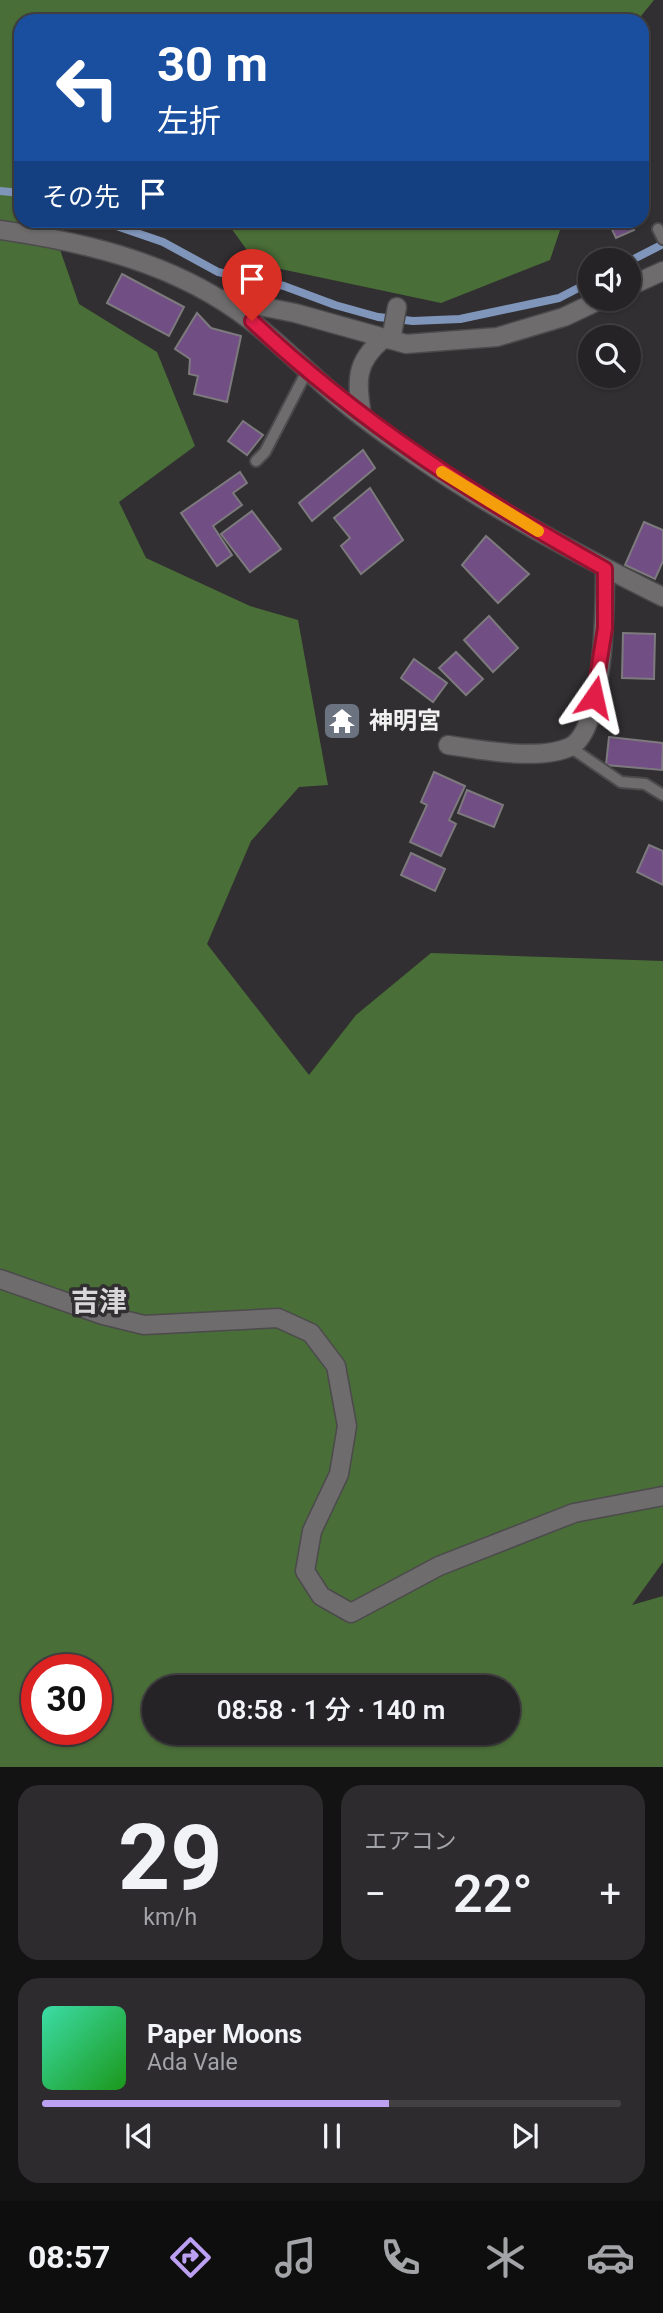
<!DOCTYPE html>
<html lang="ja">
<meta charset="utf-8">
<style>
body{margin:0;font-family:Roboto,"Noto Sans JP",sans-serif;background:#2d2b2d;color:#f1f3f6;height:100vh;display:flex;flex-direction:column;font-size:26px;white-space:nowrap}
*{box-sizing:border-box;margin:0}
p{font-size:23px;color:#a3a4a7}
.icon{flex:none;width:38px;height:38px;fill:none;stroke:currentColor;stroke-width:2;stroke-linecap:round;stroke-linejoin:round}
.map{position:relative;height:1767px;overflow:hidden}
.sheet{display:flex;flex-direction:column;gap:18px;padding:18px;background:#141314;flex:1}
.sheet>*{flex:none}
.top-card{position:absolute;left:14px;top:14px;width:635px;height:214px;border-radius:21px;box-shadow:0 2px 5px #0004,0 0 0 2px #424042;background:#1a4fa0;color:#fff;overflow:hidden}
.fabs{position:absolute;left:578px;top:248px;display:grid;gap:14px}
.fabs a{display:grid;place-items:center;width:63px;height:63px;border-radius:50%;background:#252325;box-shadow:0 2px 5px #0004,0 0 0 2px #424042;font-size:35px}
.speed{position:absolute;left:21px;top:1654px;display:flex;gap:14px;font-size:35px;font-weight:700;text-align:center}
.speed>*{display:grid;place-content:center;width:91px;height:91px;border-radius:50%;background:#252325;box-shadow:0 2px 5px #0004,0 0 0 2px #424042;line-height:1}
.speed .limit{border:10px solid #d22;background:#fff;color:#111}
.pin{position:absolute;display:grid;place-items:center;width:60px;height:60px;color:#fff;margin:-72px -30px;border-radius:50% 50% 50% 0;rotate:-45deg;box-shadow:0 0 7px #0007}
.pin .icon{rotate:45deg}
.me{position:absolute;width:77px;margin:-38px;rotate:11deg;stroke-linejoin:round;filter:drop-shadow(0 0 5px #0008)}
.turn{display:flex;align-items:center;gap:24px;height:147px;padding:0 28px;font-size:32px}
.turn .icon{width:91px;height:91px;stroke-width:2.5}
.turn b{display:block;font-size:49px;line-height:60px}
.then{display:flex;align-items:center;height:66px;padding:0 28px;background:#0003;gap:14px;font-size:26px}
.big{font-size:52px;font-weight:600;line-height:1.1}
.sheet .card{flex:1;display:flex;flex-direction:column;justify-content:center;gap:10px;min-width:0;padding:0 24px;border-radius:21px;background:#2d2b2d}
.sheet .dial{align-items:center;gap:0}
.dial b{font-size:91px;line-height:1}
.song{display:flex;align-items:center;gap:21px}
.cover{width:84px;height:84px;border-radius:10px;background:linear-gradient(135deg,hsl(160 70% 55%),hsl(120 70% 35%))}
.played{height:7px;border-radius:4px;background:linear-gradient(90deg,#bca0f2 60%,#424042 60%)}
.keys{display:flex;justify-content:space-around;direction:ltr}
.heat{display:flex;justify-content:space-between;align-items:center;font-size:38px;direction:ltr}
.sheet .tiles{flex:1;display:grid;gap:18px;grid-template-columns:1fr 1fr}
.card:last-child{grid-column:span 2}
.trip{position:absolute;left:142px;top:1675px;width:378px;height:70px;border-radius:35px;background:#252325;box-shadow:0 2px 5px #0004,0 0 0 2px #424042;font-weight:600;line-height:70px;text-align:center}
.tab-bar{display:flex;height:112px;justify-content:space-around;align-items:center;background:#0f0e0f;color:#a3a4a7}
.tab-bar .icon{width:49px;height:49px}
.tab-bar .on{color:#bca0f2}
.tab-bar b{font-size:32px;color:#f1f3f6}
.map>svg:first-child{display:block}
.forest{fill:#4a6e38;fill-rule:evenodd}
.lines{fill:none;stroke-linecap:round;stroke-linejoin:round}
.stream{stroke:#8095ba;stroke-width:8}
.building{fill:#714e83;stroke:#7c7a7d;stroke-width:2}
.lane-casing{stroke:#4c4a4c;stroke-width:14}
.street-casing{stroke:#4c4a4c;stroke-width:21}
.lane{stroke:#6e6c6c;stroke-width:10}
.street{stroke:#6e6c6c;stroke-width:18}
.route-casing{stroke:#92132f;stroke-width:18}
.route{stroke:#e11d48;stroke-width:12}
.slow{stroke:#f59e0b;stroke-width:12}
.labels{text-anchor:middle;stroke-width:7;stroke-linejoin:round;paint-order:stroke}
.poi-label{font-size:24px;font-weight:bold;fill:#f2f1f2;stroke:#312f31;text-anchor:start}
.quarter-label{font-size:28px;font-weight:bold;fill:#d9d7da;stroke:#312f31}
</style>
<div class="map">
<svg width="663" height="1767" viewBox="0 0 663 1767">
<rect width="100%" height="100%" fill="#312f31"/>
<path class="forest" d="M0,0H654L637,21H21V220L50,221L79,304L157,352L195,446L119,502L146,558L250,606L298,620L328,785L299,787L251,841L207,944L309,1075L356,1015L431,953L663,961V1562L632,1605L663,1596V1767H0ZM37,1670H96V1729H37ZM154,1687H508V1732H154Z
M226,221H563L550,260L441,303L257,264Z"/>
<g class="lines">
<path class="stream" d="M0,191L21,193
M99,220L163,242L218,272L284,286L335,305L378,317L413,321L460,319L559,298L590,282
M628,262L663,244"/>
</g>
<path class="building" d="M629,220L634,230L616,238L608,221Z
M122,274L184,307L169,336L107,303Z
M197,313L211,328L241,336L227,402L194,394L198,376L189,374L190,359L175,349Z
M243,421L263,435L247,455L228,441Z
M363,450L375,468L312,521L299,503Z
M240,472L247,483L233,493L242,505L213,526L232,555L217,566L181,513Z
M370,488L403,540L361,574L341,546L350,538L334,518Z
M252,511L281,549L250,572L221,534Z
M644,522L663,530V561L655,579L625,565Z
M486,536L529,574L498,603L462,565Z
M489,616L518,648L493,672L464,640Z
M623,633L655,634L654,679L622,678Z
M456,652L483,679L466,695L439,668Z
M414,659L447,683L433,702L401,678Z
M609,737L663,743L662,770L606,765Z
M434,772L465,786L449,820L456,824L441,856L410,842L427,805L421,802Z
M467,790L503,805L494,827L458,813Z
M649,845L663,851V885L637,872Z
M411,853L445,869L435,891L401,875Z"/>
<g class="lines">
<g class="lane-casing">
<path id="lane" d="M658,229L663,239
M256,461L265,452L307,371
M570,747L621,782L645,784L663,795"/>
</g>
<g class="street-casing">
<path id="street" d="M0,230C90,243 178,264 251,321C286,348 316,381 351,408C373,426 396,442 419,458C496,511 580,556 663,597
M628,287L663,271
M224,299L295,313L406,344L497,337L564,317L602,299
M391,340L397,307
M362,417C357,381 354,363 383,339
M448,745C480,750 540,761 570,747C605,730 605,604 605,569
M0,1279L103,1315L144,1325L278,1318L311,1333L336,1366L347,1426L339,1474L312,1531L305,1571L321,1596L351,1613L439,1566L574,1513L663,1496"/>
</g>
<use href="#lane" class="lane"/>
<use href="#street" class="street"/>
</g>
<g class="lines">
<g class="route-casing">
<path id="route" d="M252,321C361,424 475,496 605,569V628L594,697"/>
</g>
<use href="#route" class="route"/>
<path class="slow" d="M442,472L538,531"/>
</g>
<defs>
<g id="temple-square" transform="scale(2.0125)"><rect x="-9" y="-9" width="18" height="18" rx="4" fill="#6b7280" stroke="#312f31"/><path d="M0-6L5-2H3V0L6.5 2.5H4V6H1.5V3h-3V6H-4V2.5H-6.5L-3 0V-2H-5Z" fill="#fff"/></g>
</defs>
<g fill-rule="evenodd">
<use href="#temple-square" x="342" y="721"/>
</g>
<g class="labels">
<g class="poi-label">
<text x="369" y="729">神明宮</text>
</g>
<g class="quarter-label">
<text x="99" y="1311">吉津</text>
</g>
</g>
</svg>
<div class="fabs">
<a><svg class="icon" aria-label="sound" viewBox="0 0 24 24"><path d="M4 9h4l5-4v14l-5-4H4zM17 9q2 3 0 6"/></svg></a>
<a><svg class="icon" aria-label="search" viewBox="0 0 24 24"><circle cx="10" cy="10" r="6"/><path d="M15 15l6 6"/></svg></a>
</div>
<div class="speed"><div class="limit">30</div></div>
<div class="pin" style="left:252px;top:321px;background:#d93025"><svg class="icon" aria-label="arrive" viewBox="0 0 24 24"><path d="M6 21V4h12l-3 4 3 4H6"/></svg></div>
<svg class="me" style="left:594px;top:697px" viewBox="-20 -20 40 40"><path d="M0-17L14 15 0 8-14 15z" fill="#e11d48" stroke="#fff" stroke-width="4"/></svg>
<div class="trip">08:58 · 1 分 · 140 m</div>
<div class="top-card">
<div class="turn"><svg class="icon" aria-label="left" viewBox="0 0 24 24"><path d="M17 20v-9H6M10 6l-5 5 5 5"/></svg><div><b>30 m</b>左折</div></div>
<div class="then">その先<svg class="icon" aria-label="arrive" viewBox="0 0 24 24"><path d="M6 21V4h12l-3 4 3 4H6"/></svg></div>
</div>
</div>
<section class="sheet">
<div class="tiles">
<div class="card dial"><b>29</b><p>km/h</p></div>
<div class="card"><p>エアコン</p>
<div class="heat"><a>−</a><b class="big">22°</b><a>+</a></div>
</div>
<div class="card">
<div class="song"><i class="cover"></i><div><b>Paper Moons</b><p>Ada Vale</p></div></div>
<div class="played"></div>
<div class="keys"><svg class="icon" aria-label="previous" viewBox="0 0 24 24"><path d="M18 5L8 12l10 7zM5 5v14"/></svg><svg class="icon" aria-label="pause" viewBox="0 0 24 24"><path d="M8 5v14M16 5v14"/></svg><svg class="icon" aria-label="next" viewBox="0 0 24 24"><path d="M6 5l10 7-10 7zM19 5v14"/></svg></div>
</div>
</div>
</section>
<nav class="tab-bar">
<b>08:57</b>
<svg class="icon on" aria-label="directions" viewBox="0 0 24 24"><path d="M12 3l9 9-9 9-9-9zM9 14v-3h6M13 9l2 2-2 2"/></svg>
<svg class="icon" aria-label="music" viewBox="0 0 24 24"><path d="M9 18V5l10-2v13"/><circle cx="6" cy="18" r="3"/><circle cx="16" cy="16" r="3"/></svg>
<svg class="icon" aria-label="phone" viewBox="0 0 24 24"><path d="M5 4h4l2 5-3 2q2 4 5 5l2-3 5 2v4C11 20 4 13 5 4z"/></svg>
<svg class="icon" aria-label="climate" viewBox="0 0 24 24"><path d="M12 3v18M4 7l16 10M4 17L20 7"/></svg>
<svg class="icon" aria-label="car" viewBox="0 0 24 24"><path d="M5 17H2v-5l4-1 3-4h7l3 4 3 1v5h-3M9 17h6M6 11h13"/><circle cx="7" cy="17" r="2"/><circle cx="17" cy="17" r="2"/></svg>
</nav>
